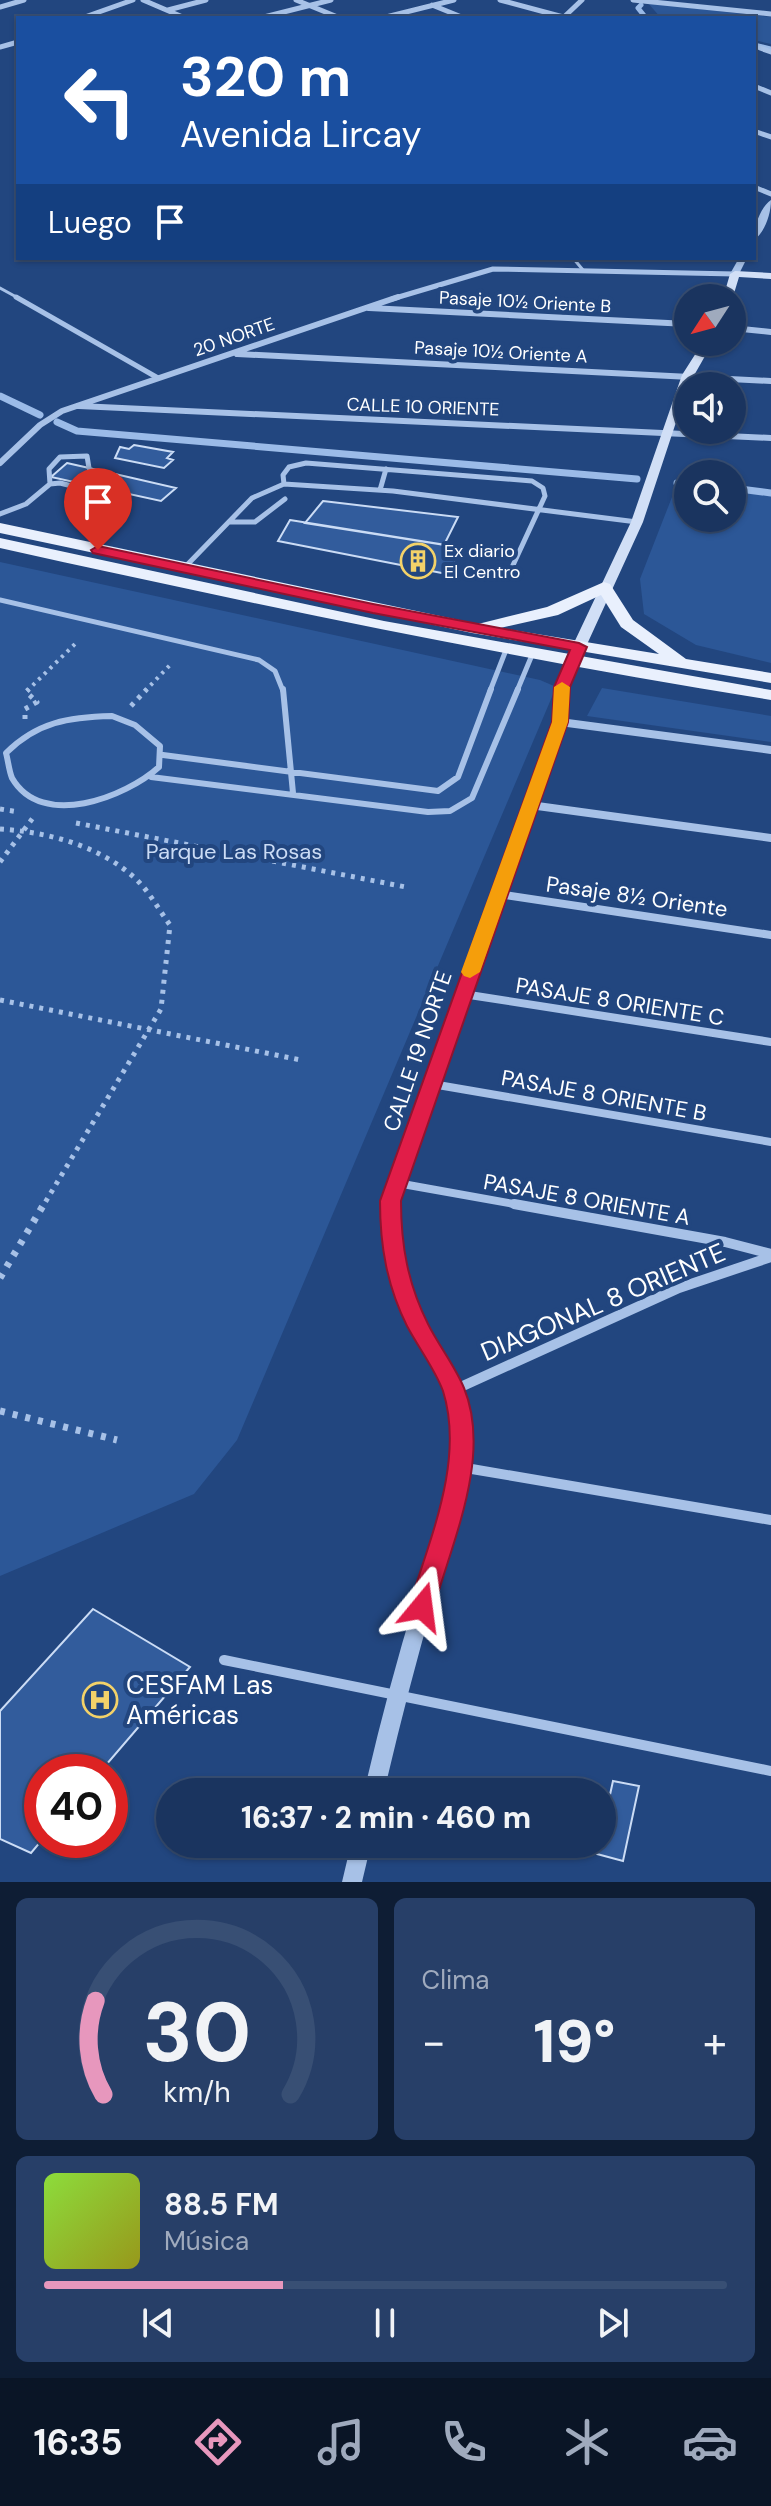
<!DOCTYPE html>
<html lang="es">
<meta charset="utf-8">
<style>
body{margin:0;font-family:"DM Sans",sans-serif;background:#273f68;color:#f1f3f6;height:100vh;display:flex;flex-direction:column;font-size:30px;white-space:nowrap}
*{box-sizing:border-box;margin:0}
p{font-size:26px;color:#9faabd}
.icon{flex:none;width:44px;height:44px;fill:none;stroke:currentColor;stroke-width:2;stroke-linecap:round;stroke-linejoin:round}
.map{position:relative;height:1882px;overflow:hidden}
.drawer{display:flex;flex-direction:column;gap:16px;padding:16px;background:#0e1d34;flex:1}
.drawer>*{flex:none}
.banner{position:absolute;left:16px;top:16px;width:740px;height:244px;border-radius:0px;box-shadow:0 2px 6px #0004,0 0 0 2px #384f74;background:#1a4fa0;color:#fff;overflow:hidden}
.needle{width:52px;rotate:234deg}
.tools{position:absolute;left:674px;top:284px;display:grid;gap:16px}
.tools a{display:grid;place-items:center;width:72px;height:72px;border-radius:50%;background:#1a345f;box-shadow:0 2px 6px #0004,0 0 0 2px #384f74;font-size:40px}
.speed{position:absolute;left:24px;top:1754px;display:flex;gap:16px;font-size:40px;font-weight:700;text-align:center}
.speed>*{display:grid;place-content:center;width:104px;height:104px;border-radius:50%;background:#1a345f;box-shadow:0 2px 6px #0004,0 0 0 2px #384f74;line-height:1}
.speed .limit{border:12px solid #d22;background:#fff;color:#111}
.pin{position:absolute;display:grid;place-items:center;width:68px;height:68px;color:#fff;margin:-82px -34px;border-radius:50% 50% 50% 0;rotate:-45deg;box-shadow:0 0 8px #0007}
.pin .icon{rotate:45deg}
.me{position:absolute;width:88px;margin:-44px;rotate:16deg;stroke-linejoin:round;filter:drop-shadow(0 0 6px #0008)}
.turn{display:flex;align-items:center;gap:28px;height:168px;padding:0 32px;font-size:36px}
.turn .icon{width:104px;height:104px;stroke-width:2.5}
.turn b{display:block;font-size:56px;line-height:68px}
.then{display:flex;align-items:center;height:76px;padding:0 32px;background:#0003;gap:16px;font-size:30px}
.big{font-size:60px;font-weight:800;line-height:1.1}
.drawer .card{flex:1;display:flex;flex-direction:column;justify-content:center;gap:12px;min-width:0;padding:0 28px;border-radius:12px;background:#273f68}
.drawer .dial{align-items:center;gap:0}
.dial svg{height:208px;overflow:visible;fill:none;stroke:#384f74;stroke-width:7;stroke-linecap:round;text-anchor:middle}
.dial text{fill:#f1f3f6;stroke:none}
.song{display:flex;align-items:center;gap:24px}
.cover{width:96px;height:96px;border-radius:12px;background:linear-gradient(135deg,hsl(90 70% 55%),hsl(60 70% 35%))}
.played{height:8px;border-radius:4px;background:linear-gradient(90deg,#e797bd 35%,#384f74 35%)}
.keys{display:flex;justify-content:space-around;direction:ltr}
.heat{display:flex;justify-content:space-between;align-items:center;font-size:44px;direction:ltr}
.drawer .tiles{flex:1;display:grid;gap:16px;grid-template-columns:1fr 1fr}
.card:last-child{grid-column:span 2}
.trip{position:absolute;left:156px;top:1778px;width:460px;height:80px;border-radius:40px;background:#1a345f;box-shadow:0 2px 6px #0004,0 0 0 2px #384f74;font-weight:800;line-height:80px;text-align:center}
.menu{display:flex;height:128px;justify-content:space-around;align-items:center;background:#0a1526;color:#9faabd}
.menu .icon{width:56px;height:56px}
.menu .on{color:#e797bd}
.menu b{font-size:36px;color:#f1f3f6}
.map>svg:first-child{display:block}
.green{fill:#2c5797}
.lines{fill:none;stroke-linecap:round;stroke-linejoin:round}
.stream-far1{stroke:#9bbbe8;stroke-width:5}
.stream{stroke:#9bbbe8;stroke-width:7}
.building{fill:#325c9c;stroke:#cbdcf5;stroke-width:2}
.path-far2{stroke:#a7c1e7;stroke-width:4;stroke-dasharray:3 5;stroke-linecap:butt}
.path-far1{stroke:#a7c1e7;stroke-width:5;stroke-dasharray:4 6;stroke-linecap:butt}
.path{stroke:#a7c1e7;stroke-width:7;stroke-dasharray:5 8;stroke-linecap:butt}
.service-far2{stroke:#a7c1e7;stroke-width:3}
.service-far1{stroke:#a7c1e7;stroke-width:5}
.service{stroke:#a7c1e7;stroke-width:6}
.minor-far3{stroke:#a7c1e7;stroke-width:5}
.minor-far2{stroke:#a7c1e7;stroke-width:6}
.minor-far1{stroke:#a7c1e7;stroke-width:8}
.minor{stroke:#a7c1e7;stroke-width:10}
.tertiary{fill:#a7c1e7;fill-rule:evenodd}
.secondary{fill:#d1dff6;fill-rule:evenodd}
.primary{fill:#e9f0fd;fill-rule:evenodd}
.route{fill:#e11d48;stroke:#92132f;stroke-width:2}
.slow{fill:#f59e0b}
.labels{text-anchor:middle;stroke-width:8;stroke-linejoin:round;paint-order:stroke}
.far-street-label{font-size:18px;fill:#fff;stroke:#22467f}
.far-poi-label{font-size:18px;fill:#fff;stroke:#22467f;text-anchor:start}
.park-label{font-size:22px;fill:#cbdcf5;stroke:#22467f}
.street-label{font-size:22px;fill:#fff;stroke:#22467f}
.near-street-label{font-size:26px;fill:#fff;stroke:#22467f}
.near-poi-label{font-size:26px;fill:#fff;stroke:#22467f;text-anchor:start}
</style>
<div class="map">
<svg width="771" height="1882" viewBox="0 0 771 1882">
<rect width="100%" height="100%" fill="#22467f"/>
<path class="green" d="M648,3L771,17V44L754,40V18H661Z
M681,474L688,476V518H732V485L771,493V663L696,645L644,614L640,579Z
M0,562L540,680L554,686V692L237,1440L194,1494L0,1576Z
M602,688L771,716V742L587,716Z"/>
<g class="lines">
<path class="stream-far1" d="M641,5L638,8L646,18
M754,45L771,49"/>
<path class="stream" d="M0,396L40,415
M57,422L77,431L637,479
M677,483L688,484
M732,488L771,493"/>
</g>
<path class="building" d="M134,445L173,452L167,458L173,460L164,468L115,458L120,447L129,449Z
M67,463L89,468L176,488L161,501L51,477Z
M323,501L458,517L444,545L305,523Z
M290,520L453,546L457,576L278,541Z
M93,1609L190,1667L100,1772H42V1840L31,1853L0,1839V1711Z
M613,1781L639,1786L623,1861L597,1854Z"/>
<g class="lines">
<path class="path-far2" d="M27,691L77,642
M145,691L172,663"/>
<path class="path-far1" d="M131,706L147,689
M25,719V709L37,702L26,692L29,689
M0,809L19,812
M76,823L406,887
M0,829C48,832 101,846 137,880C150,893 159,910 170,925L161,1009L43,1206
M0,862L35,815
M0,1000L301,1060"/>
<path class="path" d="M0,1278L44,1204
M0,1411L117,1440"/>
<path class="service-far2" d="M573,258L583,270
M0,288L20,299"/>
<path class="service-far1" d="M16,297L158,378
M50,484L49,469L60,457L87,456L89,468
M284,484L393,491L637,522
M380,490L386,469
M0,514L26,504L50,484L60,483L111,496L116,503L98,550
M231,522H255L285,499
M186,566L252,498L284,484L283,475L289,467L306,463L532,481L543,488L545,496L508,576
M0,600L259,660L275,671L283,691
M490,691L506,650
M517,691L532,655"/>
<path class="service" d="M283,689L293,793
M112,716L135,725L160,746L159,767C126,797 42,830 12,778C9,771 8,760 6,753C37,722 69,717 112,716Z
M163,755L438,791L458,777L491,689
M151,777L428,812L450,811L472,798L518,689"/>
<path class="minor-far3" d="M143,0L185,18
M296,0L340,18
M500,0L567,18
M633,0L771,14
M432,5L464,18
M0,7L24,0
M168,10L206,0
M564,17L582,0
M82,18L133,0
M260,18L331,0
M382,18L454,0
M0,47L18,42
M760,48L771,52
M754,86L771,93
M754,131L771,137
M754,187L771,194
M392,299L493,269L735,274"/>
<path class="minor-far2" d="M369,308L688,324
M732,328L771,332
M237,354L771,381
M79,406L771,438
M0,463L40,425L62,411L398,297"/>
<path class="minor-far1" d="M560,722L771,750
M530,805L771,838
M498,894L771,935
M463,994L771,1042
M432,1084L771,1142
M397,1183L525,1206"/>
<path class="minor" d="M514,1204L725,1242L771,1254
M454,1390L679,1288L771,1257
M460,1467L771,1520
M224,1660L771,1771"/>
<path class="tertiary" d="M771,200C771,214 765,232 754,240C754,226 760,208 771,200Z
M739,258H747L738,276H732L730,274Z
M571,660L577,664L568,687L566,722L399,1201C396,1252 410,1297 435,1341C448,1365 466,1390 470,1418C478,1481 450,1544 433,1603C415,1665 399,1728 384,1792H364C379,1727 396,1662 416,1597C433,1540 459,1480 452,1419C449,1392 433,1369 421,1346C395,1300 380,1254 383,1201L554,722C555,704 553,670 571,660Z
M351,1844H371L362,1882H342Z"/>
<path class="secondary" d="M735,271L771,273V279L739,277L732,300L723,298L730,274Z
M703,342H713L688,386L643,522L578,664L576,667H566L564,664L631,522L682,375Z"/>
<path class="primary" d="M0,523L478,624L547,607L604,582L610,584L633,620L686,659L771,673V683L472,633L0,533ZM601,595L621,627L659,654L500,628L558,615Z
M0,538L384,621L771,690V700C512,658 256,605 0,548Z"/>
</g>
<path class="route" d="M98,546L373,604L579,643L587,647L570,687L568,722L401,1201C401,1246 408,1284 428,1324C439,1346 455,1366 464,1388C492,1456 452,1542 434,1607L430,1614L422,1617L413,1614L409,1607C429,1540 465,1461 443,1391C435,1369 418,1347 407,1326C387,1286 380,1246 380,1201L552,722L554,687L570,650L373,613L93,553L91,550Z"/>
<path class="slow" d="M562,682L570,687L568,722L480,972L470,978L464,976L461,972L552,722L554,687Z"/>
<defs>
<g id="building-ring" transform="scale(1.8)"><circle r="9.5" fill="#22467f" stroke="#f3d269" stroke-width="1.5"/><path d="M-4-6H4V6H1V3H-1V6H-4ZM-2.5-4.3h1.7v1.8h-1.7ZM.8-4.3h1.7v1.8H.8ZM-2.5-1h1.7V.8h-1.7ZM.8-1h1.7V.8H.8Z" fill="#f3d269"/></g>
<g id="hospital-ring" transform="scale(1.8)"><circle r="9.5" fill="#22467f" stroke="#f3d269" stroke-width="1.5"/><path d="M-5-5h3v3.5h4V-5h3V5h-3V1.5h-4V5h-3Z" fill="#f3d269"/></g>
</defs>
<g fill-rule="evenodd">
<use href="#building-ring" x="418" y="561"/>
<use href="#hospital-ring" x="100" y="1700"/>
</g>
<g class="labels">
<g class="far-street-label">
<text transform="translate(525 302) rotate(3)" y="6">Pasaje 10½ Oriente B</text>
<text transform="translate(234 337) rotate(-19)" y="6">20 NORTE</text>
<text transform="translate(501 352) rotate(3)" y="6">Pasaje 10½ Oriente A</text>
<text transform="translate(423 407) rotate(2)" y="6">CALLE 10 ORIENTE</text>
</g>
<g class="far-poi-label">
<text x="444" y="557">Ex diario<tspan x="444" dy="21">El Centro</tspan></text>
</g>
<g class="park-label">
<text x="234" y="859">Parque Las Rosas</text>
</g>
<g class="street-label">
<text transform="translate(637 896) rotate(8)" y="8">Pasaje 8½ Oriente</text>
<text transform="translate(620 1001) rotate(9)" y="8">PASAJE 8 ORIENTE C</text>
<text transform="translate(417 1051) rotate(-71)" y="8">CALLE 19 NORTE</text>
<text transform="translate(604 1095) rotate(10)" y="8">PASAJE 8 ORIENTE B</text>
<text transform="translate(587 1199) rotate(10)" y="8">PASAJE 8 ORIENTE A</text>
</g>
<g class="near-street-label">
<text transform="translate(603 1302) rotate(-23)" y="9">DIAGONAL 8 ORIENTE</text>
</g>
<g class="near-poi-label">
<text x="126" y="1694">CESFAM Las<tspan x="126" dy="30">Américas</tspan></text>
</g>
</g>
</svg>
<div class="tools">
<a><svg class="needle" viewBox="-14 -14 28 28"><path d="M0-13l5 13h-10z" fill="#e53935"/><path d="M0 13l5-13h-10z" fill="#9faabd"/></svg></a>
<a><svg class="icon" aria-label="sound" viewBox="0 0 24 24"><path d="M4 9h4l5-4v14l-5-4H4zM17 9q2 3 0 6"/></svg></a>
<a><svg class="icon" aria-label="search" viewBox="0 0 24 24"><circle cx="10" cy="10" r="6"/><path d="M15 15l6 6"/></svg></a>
</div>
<div class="speed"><div class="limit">40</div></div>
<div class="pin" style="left:98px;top:550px;background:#d93025"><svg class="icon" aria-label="arrive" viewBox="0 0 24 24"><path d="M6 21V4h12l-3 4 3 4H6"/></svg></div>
<svg class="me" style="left:422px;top:1607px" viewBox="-20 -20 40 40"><path d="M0-17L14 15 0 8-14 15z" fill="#e11d48" stroke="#fff" stroke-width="4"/></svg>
<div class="trip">16:37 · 2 min · 460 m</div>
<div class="banner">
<div class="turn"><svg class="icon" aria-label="left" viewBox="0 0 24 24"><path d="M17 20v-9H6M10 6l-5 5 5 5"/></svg><div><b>320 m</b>Avenida Lircay</div></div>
<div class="then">Luego<svg class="icon" aria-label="arrive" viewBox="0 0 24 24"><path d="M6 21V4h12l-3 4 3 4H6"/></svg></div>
</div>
</div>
<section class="drawer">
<div class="tiles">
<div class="card dial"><svg viewBox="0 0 100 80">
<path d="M14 69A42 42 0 1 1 86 69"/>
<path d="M14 69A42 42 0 0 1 11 33" stroke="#e797bd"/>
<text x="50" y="56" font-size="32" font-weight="700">30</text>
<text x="50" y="72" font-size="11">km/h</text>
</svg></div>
<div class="card"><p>Clima</p>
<div class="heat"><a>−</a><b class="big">19°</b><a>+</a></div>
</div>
<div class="card">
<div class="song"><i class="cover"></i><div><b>88.5 FM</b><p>Música</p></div></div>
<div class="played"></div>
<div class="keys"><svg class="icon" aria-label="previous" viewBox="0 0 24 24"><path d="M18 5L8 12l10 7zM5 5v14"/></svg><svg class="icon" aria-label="pause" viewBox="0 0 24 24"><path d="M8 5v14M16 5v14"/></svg><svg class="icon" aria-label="next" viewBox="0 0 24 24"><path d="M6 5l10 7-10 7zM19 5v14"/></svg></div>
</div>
</div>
</section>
<nav class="menu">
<b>16:35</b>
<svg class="icon on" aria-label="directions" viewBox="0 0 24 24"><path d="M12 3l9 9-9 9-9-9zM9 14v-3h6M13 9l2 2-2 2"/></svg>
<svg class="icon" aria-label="music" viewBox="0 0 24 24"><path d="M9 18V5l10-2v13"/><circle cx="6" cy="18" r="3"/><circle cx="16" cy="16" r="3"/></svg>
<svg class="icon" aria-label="phone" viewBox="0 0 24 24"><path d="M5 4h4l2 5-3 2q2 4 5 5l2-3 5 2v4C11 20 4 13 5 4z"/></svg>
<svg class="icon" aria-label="climate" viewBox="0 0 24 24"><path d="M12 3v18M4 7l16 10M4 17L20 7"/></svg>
<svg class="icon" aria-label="car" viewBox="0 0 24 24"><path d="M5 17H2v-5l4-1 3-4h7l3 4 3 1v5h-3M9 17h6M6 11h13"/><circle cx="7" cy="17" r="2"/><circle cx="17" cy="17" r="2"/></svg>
</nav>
